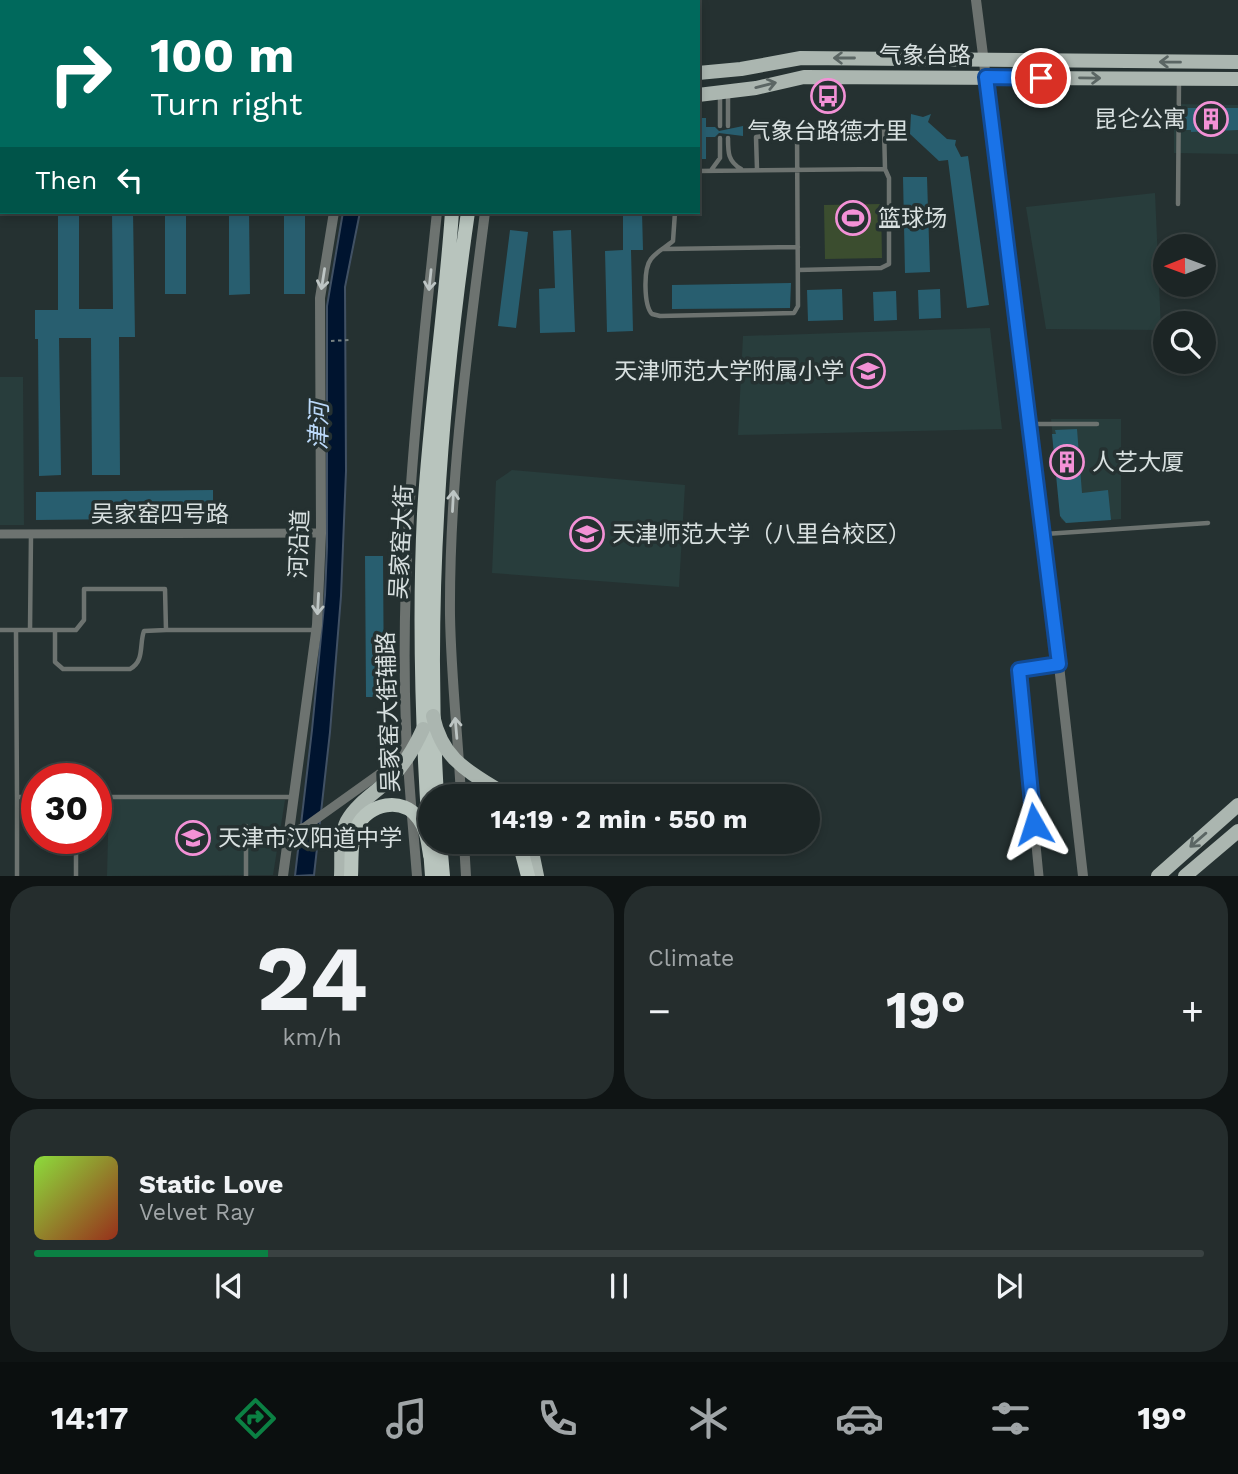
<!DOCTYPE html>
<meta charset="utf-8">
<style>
body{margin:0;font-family:"Work Sans","Noto Sans SC",sans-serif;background:#252d2d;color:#f1f3f6;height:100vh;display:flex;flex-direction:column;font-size:26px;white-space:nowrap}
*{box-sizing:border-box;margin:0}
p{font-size:23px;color:#a0a5a7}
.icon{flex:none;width:38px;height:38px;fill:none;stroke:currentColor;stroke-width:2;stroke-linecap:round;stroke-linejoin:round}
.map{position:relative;height:876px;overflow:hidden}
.panel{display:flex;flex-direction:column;gap:10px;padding:10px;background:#0f1414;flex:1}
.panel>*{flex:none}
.guide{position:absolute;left:0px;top:0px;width:700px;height:214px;box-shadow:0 4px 10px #0003,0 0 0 2px #3a4242;background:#00695c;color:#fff;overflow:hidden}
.needle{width:46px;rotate:269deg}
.controls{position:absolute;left:1153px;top:234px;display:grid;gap:14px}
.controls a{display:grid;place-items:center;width:63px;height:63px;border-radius:50%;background:#1c2525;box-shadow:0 4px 10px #0003,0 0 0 2px #3a4242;font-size:35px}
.speed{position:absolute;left:21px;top:763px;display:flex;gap:14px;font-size:35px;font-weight:700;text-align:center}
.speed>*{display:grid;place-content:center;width:91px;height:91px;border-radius:50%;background:#1c2525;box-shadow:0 4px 10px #0003,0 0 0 2px #3a4242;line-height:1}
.speed .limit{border:10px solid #d22;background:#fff;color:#111}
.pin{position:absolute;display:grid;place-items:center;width:60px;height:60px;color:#fff;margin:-30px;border:4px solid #fff;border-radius:50%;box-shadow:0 2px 7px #0007}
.me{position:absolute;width:77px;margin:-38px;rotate:354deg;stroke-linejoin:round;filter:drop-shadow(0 0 5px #0008)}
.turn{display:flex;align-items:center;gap:24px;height:147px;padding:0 35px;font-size:32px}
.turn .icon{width:91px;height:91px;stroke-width:2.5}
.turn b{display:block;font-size:49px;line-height:60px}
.then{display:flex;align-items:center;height:66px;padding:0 35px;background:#0003;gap:14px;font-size:26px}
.big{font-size:52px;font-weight:700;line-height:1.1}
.panel .tile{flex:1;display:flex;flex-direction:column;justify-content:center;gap:10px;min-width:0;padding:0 24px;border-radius:28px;background:#252d2d}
.panel .dial{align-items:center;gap:0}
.dial b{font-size:91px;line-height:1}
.song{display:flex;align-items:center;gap:21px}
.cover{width:84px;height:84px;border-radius:10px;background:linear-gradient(135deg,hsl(90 70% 55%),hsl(10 70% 35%))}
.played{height:7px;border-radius:4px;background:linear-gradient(90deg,#0b8043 20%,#3a4242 20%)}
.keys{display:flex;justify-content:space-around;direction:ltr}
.heat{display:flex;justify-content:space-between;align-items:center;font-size:38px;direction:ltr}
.panel .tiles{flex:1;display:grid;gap:10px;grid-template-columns:1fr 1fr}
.tile:last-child{grid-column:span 2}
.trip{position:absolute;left:418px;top:784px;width:402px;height:70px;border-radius:35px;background:#1c2525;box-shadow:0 4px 10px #0003,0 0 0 2px #3a4242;font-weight:700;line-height:70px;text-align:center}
.tab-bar{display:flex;height:112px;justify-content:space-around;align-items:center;background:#0b0f0f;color:#a0a5a7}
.tab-bar .icon{width:49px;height:49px}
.tab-bar .active{color:#0b8043}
.tab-bar b{font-size:32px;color:#f1f3f6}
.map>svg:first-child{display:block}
.built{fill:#283d3c}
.green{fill:#3b4d2f}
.water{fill:#00142f;stroke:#415164;stroke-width:2}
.building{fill:#285e6f}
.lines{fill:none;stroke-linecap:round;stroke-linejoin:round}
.path{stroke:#778181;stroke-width:2;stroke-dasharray:3.5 3.5;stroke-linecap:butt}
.service{stroke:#6d7370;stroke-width:4.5}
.minor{stroke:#6d7370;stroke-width:9}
.tertiary{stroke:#6d7370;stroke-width:10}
.primary{stroke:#abb6b0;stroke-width:14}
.trunk{stroke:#b8c4bd;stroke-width:14}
.primary-bridge{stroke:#abb6b0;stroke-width:14}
.trunk-bridge{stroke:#b8c4bd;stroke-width:14}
.oneway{stroke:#5b6664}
.oneway2{stroke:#bdc5c4}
.route-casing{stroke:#114b97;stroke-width:18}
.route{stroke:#1a73e8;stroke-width:12}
.labels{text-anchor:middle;stroke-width:7;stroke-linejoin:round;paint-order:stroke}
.street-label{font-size:23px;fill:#d8e0e0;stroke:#253131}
.poi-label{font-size:23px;fill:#d8e0e0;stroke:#253131;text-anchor:start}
.water-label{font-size:24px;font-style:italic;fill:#bad8f8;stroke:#253131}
</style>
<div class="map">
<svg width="1238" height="876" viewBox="0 0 1238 876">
<rect width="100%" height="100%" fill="#253131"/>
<path class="built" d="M1174,104L1238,105V154L1174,153Z
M1155,193L1161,330L1046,329L1026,207Z
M990,328L1002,429L738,435L743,336Z
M0,377H23L24,525H0Z
M1051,419H1121V519L1066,523L1061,519Z
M512,470L685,485L679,587L492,573L496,481Z
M109,799L285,800L273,875L107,876Z"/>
<path class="green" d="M881,204L882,258L825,259L824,205Z"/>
<path class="water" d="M343,212H360L345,287L346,471L341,596L330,732L314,875L295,876L312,730L325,595L327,547V306Z"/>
<path class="building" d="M1184,108H1238V130L1191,132V130H1184Z
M911,114L923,117L931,114L928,122L947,139L956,140L955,145L961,157L968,156L989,305L967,308L948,160L939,161L910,134Z
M698,118H706V127H715L719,131L743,126V136L719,133L715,137H706V159H698Z
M903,177H927L930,272L905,273Z
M58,212H79V309H113L112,212H133L135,337H119L120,475H92L91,338H59L61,475L39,476L38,339H35V310H58Z
M165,212H186V294H165Z
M229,212H249L250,294L229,295Z
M284,212H305V294H284Z
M623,212H642L643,250H631L633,331L607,332L605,251L623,250Z
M510,230L528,232L516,328L498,326Z
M571,230L575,332L540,333L539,289L555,288L553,231Z
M791,283L790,308L672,309V285Z
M842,289L843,320L808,321L807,290Z
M940,289L941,318L919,319L918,290Z
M896,291L897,320L874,321L873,292Z
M1077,429L1082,493L1108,490L1111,520L1066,523L1060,516L1052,434H1056L1055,430Z
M213,490V518L36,520V492Z
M365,556H383L384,697H366Z"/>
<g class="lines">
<path class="path" d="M331,341L349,340"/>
<path class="service" d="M720,95V126
M728,126V95
M784,129L884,127L885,169
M728,138C728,153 728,161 741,169
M712,169L720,158V138
M757,169L756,137L764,136
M698,171L885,169L889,178V264L881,268L798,270
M1178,204L1179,80
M675,212L673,241C666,247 656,252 651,259C643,269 644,306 652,314L660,316L794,313L798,306L797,129
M664,249L798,247
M1031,424H1097
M1045,534L1208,523
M0,630H76L84,620V589H165L166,630H314
M16,630L17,797
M30,630L31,534
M55,630V662L63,669H130C145,661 139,644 144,631L166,630
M96,797H292
M246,826V876
M17,876V797H37
M76,876V838"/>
<path class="minor" d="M0,534L321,533
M288,834L305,827L382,772L397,758L404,735
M1039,876L1019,670L1059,665"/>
<path class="tertiary" d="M976,0L1044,534L1083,876
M377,2L378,0
M461,796C458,736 451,676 450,615C449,480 468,346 485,212
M464,842L466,876
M283,876L317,625L321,533L320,298L334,212
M417,876C413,826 408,776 406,727C399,555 419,383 437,212"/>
<path class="primary" d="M501,0V2
M698,73L741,69L801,58L1238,62
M698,95L756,88L804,77L1238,79
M0,128H2
M0,143H2
M530,842L537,876
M1158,876L1238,805
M1185,876L1238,831"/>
<path class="trunk" d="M467,2V0
M493,2V0
M437,796C425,601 440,406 468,212
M440,842L443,876
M519,842L528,876
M432,876C423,755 418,635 424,514C430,413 445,313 452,212"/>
<path class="primary-bridge" d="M433,716C443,762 470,772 508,796
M341,876C342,858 339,837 347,821C356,804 376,792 390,779C405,764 414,749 423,729"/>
<path class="trunk-bridge" d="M351,876C352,860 350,842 357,827C368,803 403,796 419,819C427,830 428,843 430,855"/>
</g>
<defs><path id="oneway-shaft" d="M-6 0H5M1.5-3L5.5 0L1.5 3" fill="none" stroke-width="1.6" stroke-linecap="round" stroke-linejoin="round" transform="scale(1.75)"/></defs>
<g class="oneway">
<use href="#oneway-shaft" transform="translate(844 58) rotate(-180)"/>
<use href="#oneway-shaft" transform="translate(1170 62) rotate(-179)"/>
<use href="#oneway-shaft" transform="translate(1090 78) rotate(1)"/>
<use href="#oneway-shaft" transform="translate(766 85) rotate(-14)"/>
<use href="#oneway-shaft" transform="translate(1198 840) rotate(139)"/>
</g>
<g class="oneway2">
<use href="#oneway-shaft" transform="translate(323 279) rotate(99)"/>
<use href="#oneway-shaft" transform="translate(430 280) rotate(96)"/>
<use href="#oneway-shaft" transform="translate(453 501) rotate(-87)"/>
<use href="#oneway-shaft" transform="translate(318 604) rotate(93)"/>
<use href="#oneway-shaft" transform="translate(456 728) rotate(-95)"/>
</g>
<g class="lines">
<g class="route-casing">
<path id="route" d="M1034,824L1019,670L1059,664L986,77L1041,78"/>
</g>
<use href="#route" class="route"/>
</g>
<defs>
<g id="bus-ring" transform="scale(1.75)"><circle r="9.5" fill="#253131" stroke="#f391d6" stroke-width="1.5"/><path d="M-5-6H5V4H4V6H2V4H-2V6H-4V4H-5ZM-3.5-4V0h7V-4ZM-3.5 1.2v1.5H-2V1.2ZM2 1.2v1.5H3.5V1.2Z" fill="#f391d6"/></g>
<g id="building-ring" transform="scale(1.75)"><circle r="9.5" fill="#253131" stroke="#f391d6" stroke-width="1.5"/><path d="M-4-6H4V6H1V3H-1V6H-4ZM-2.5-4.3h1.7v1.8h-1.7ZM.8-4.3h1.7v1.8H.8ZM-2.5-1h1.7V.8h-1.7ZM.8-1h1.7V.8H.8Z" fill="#f391d6"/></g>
<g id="stadium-ring" transform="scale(1.75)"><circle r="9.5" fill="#253131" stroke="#f391d6" stroke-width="1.5"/><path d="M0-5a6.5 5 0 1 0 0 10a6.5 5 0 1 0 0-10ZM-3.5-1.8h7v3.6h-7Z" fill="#f391d6"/></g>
<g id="school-ring" transform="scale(1.75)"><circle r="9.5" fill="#253131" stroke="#f391d6" stroke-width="1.5"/><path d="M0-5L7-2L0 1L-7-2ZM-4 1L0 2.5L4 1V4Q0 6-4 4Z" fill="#f391d6"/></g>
<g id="university-ring" transform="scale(1.75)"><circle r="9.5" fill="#253131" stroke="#f391d6" stroke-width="1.5"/><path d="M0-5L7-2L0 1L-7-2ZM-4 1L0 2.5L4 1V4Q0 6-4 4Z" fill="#f391d6"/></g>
</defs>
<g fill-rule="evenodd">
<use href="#bus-ring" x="828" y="96"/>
<use href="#building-ring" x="1211" y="119"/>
<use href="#stadium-ring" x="853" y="218"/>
<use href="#school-ring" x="868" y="371"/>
<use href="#building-ring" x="1067" y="462"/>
<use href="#university-ring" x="587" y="534"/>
<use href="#school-ring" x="193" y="838"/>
</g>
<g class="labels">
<g class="street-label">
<text x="925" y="63">气象台路</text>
<text x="160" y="522">吴家窑四号路</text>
<text transform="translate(401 542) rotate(-87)" y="8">吴家窑大街</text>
<text transform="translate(299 544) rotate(-88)" y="8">河沿道</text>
<text transform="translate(388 712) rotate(-92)" y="8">吴家窑大街辅路</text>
</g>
<g class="poi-label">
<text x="1186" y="127" text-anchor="end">昆仑公寓</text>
<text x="828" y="139" text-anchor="middle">气象台路德才里</text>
<text x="878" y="226">篮球场</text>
<text x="844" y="379" text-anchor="end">天津师范大学附属小学</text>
<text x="1092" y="470">人艺大厦</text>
<text x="612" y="542">天津师范大学（八里台校区）</text>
<text x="218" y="846">天津市汉阳道中学</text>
</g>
<g class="water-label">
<text transform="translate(319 426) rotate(-89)" y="8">津河</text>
</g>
</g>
</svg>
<div class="controls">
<a><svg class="needle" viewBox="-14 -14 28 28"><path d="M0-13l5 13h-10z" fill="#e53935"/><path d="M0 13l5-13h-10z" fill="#a0a5a7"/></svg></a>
<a><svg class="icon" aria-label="search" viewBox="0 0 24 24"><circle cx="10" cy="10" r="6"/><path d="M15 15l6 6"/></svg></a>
</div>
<div class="speed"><div class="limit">30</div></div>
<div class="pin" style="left:1041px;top:78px;background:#d93025"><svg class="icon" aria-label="arrive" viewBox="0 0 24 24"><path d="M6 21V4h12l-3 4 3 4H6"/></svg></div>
<svg class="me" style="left:1034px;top:824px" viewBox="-20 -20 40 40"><path d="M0-17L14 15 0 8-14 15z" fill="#1a73e8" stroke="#fff" stroke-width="4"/></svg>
<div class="trip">14:19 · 2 min · 550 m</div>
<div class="guide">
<div class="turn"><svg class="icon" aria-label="right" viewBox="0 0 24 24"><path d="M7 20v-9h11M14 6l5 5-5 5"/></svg><div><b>100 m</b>Turn right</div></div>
<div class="then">Then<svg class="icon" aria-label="left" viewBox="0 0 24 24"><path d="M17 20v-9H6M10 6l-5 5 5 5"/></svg></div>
</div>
</div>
<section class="panel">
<div class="tiles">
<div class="tile dial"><b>24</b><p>km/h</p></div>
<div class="tile"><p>Climate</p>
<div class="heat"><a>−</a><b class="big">19°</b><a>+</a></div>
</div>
<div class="tile">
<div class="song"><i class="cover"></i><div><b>Static Love</b><p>Velvet Ray</p></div></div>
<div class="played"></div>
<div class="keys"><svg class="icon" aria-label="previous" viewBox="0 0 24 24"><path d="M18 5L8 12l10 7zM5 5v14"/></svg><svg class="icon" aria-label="pause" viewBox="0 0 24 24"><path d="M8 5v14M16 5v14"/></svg><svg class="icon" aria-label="next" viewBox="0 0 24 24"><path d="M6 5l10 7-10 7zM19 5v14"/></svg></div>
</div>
</div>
</section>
<nav class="tab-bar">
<b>14:17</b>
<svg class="icon active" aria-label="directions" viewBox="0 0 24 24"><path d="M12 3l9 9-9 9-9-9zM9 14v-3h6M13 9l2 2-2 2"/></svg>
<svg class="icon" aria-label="music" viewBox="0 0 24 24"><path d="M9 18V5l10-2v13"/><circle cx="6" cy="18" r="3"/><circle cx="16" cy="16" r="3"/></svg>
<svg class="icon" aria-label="phone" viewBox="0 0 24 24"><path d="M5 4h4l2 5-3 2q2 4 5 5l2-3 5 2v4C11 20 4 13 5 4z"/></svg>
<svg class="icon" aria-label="climate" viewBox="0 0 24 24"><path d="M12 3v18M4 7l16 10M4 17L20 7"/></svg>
<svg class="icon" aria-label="car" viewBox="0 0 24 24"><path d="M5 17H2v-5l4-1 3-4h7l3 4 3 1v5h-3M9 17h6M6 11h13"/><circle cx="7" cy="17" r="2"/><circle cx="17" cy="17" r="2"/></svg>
<svg class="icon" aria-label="filters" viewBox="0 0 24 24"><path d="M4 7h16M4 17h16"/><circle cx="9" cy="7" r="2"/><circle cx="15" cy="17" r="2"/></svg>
<b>19°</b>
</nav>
